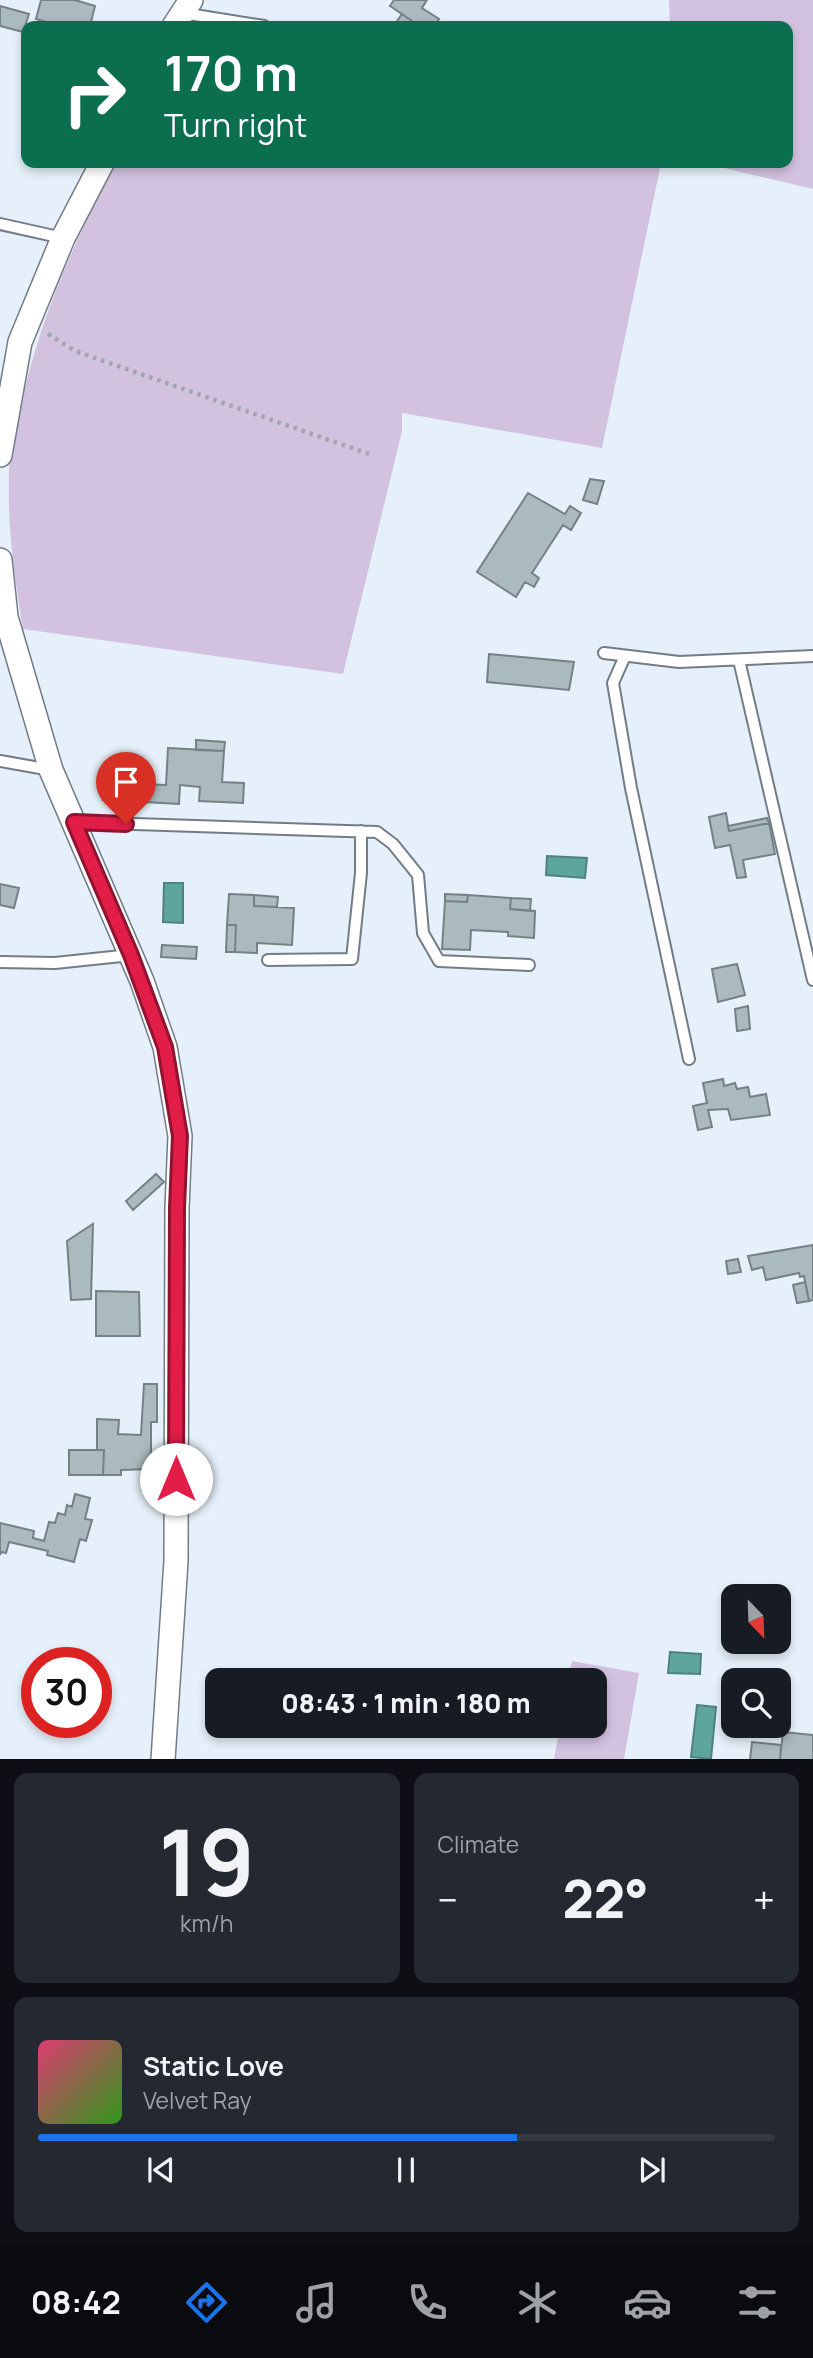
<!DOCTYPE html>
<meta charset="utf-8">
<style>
body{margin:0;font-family:Manrope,sans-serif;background:#242831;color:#f1f3f6;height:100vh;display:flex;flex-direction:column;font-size:26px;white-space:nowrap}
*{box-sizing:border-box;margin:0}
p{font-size:23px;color:#9ea1a6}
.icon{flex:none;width:38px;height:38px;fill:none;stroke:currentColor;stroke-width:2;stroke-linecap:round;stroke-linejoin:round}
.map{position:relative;height:1759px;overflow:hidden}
.side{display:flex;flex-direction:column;gap:14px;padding:14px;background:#0d0f14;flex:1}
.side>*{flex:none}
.banner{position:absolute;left:21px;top:21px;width:772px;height:147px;border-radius:14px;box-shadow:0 4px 10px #0003;background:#0b6e4f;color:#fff;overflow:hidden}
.needle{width:46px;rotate:157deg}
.buttons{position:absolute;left:721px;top:1584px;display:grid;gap:14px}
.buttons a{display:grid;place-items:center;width:70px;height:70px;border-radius:14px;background:#171b24;box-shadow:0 4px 10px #0003;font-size:35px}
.speed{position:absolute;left:21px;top:1647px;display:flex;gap:14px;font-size:35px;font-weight:700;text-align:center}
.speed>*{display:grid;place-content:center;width:91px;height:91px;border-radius:50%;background:#171b24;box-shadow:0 4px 10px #0003;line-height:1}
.speed .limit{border:10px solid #d22;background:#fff;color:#111}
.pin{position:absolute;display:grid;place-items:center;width:60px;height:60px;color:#fff;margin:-72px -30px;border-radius:50% 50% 50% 0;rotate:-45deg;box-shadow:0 0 7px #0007}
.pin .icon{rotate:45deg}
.me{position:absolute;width:77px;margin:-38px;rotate:0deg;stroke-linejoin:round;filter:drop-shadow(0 0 5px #0008)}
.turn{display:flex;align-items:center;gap:24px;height:147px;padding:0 28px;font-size:32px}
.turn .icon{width:91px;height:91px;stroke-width:2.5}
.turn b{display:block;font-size:49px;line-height:60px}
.big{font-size:52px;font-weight:800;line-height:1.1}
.side .tile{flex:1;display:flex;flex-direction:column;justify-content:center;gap:10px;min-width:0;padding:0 24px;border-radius:14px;background:#242831}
.side .dial{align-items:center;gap:0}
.dial b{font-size:91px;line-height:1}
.song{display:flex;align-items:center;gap:21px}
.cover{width:84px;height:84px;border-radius:10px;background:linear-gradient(135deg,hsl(340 70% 55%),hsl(110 70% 35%))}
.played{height:7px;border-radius:4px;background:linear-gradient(90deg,#1a73e8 65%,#363941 65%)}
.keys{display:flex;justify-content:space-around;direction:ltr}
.heat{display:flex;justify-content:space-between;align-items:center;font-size:38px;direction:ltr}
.side .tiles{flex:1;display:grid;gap:14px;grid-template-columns:1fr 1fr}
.tile:last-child{grid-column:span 2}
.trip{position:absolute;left:205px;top:1668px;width:402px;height:70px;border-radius:14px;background:#171b24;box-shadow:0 4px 10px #0003;font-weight:800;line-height:70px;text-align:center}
.menu{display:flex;height:112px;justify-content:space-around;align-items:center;background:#090b0e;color:#9ea1a6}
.menu .icon{width:49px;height:49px}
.menu .on{color:#1a73e8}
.menu b{font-size:32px;color:#f1f3f6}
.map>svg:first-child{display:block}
.green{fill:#d3c1e0}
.water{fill:#5ea59c;stroke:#4f827d;stroke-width:2}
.building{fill:#abbabe;stroke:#748286;stroke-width:2}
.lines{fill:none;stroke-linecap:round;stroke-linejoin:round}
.lane-casing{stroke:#737c85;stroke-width:14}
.street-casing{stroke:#737c85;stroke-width:26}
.path{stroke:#9fa7ae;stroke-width:4.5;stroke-dasharray:3.5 5;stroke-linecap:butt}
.lane{stroke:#fff;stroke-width:10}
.street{stroke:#fff;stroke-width:23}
.route-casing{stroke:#92132f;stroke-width:18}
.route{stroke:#e11d48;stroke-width:12}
</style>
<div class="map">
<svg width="813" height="1760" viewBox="0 0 813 1760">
<rect width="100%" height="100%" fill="#e6f0fa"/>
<path class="green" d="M669,0H813V189L703,163H788V26H670Z
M116,163H641L660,168L602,448L402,413V431L343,674L23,629C14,575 7,524 9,469C9,450 16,430 20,411C38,322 73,243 116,163Z
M572,1661L639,1673L624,1759H554L560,1726H595V1680H568Z"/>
<path class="water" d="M547,856L587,858L585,878L546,875Z
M164,883H183V923L163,922Z
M670,1652L701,1654L700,1674L668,1673Z
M697,1705L716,1707L711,1759L691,1757Z"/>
<path class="building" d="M41,0H75L95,6L90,26H60L36,19Z
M394,0H427L422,8L439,19L434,26H408L412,21L390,6Z
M0,6L29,14L23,32L0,26Z
M402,14L412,21L408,26L395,24Z
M590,479L604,481L597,504L583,500Z
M528,493L565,514L570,506L581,513L571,530L563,525L532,573L539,578L534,587L525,582L516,597L477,572Z
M489,654L574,662L569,690L487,682Z
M196,740L225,742L224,751L196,750Z
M168,748L224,751L222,782L244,783L243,803L199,801L200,787L180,785L179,804L144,802L145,784L166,785Z
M104,789L121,790L120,800H103Z
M726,813L729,831L769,823L775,854L743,860L746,877L737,878L730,845L715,848L709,817Z
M767,818L769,823L729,831L728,826Z
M0,884L19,888L14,908L0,905Z
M229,894L254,895V906L294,908L292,945L257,943V953L235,952L236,925H227Z
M445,894L468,895L467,902L445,901Z
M254,895L278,897L277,907L254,906Z
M468,895L511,898L510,909L535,911L534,938L508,936V932L471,930L470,950L442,949L445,901L467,902Z
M511,898L531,899L530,911L510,909Z
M227,925H236L235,952H226Z
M162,945L197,947L196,959L161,957Z
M737,964L745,995L718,1002L712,969Z
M748,1006L750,1029L737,1031L735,1009Z
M723,1079L724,1086L735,1083L737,1089L748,1087L750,1097L766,1094L770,1115L731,1120L728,1109L708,1110L712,1127L698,1130L693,1106L707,1103L703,1083Z
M156,1174L164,1182L133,1210L126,1201Z
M93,1224L91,1299L71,1300L67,1241Z
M813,1245V1300L809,1301L804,1276L800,1277L799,1273L766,1280L763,1267L752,1270L748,1256Z
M738,1259L741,1272L728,1274L726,1261Z
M805,1282L809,1301L797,1303L793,1285Z
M96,1291L139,1292L140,1336H96Z
M144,1384H157V1422H151V1469L121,1470V1475H103L104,1450H97V1419L119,1420L118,1434L141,1435Z
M69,1450H104L103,1475H69Z
M75,1494L90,1498L85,1519L92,1520L86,1541L80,1539L74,1562L47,1555L48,1551L9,1542L6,1553L1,1552L0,1555V1523L34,1531L33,1538L44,1541L49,1522L55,1523L58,1513L65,1515L67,1505L72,1507Z
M783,1732L813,1735V1760H780Z
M752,1742L781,1745L780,1760H750Z"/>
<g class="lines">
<g class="lane-casing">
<path id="lane" d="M182,13L264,26
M0,224L63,238
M604,653L679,662L813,656
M625,656L613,683L631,788L689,1059
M739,660L813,980
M0,761L51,770
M74,822L377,832L393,844L418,875L423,933L439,961L529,965
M268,960L352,959L361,873V831
M0,962L55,963L131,955"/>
</g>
<g class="street-casing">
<path id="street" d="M174,26L191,0
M0,455L20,342L63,238L102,163
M0,560L6,617L51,770L142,981L165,1047L180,1136L177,1208L176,1561L163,1760"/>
</g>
<path class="path" d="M48,334L75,351L372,455"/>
<use href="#lane" class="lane"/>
<use href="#street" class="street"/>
</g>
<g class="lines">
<g class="route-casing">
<path id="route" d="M126,824L74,822L131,955L165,1047L180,1136L177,1208L176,1479"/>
</g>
<use href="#route" class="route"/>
</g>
</svg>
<div class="buttons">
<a><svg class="needle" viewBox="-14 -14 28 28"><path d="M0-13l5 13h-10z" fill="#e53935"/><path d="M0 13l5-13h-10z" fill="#9ea1a6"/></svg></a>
<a><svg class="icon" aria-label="search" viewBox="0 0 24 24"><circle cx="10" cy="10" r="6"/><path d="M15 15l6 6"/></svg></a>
</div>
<div class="speed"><div class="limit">30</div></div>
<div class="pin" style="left:126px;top:824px;background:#d93025"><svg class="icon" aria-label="arrive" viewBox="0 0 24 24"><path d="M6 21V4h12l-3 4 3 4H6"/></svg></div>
<svg class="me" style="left:176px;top:1479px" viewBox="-20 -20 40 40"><circle r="19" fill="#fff"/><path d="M0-13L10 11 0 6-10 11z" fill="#e11d48"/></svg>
<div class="trip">08:43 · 1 min · 180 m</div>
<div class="banner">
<div class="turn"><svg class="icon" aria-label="right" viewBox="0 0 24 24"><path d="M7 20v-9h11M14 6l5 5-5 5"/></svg><div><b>170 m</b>Turn right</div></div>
</div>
</div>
<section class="side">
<div class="tiles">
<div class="tile dial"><b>19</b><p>km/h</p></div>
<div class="tile"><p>Climate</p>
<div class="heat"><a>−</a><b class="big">22°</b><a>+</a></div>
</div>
<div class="tile">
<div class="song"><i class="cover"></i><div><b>Static Love</b><p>Velvet Ray</p></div></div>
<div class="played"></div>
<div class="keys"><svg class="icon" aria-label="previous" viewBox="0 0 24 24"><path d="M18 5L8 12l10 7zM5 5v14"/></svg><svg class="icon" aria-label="pause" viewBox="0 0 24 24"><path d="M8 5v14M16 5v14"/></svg><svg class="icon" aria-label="next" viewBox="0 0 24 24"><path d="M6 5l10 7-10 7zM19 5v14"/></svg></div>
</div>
</div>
</section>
<nav class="menu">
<b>08:42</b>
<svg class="icon on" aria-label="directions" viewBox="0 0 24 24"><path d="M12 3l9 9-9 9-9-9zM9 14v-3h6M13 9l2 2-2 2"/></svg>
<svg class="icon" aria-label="music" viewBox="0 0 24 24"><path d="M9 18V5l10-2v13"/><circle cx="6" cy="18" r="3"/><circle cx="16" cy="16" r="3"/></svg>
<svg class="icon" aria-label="phone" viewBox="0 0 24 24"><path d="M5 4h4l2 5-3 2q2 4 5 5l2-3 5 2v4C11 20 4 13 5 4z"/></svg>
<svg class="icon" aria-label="climate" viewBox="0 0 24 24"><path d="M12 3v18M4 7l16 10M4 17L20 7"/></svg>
<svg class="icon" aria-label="car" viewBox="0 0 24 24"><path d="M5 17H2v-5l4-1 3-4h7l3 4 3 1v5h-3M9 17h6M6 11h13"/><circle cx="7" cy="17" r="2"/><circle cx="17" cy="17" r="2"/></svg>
<svg class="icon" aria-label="filters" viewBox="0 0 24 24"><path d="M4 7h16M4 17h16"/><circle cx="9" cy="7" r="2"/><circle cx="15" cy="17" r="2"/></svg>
</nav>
